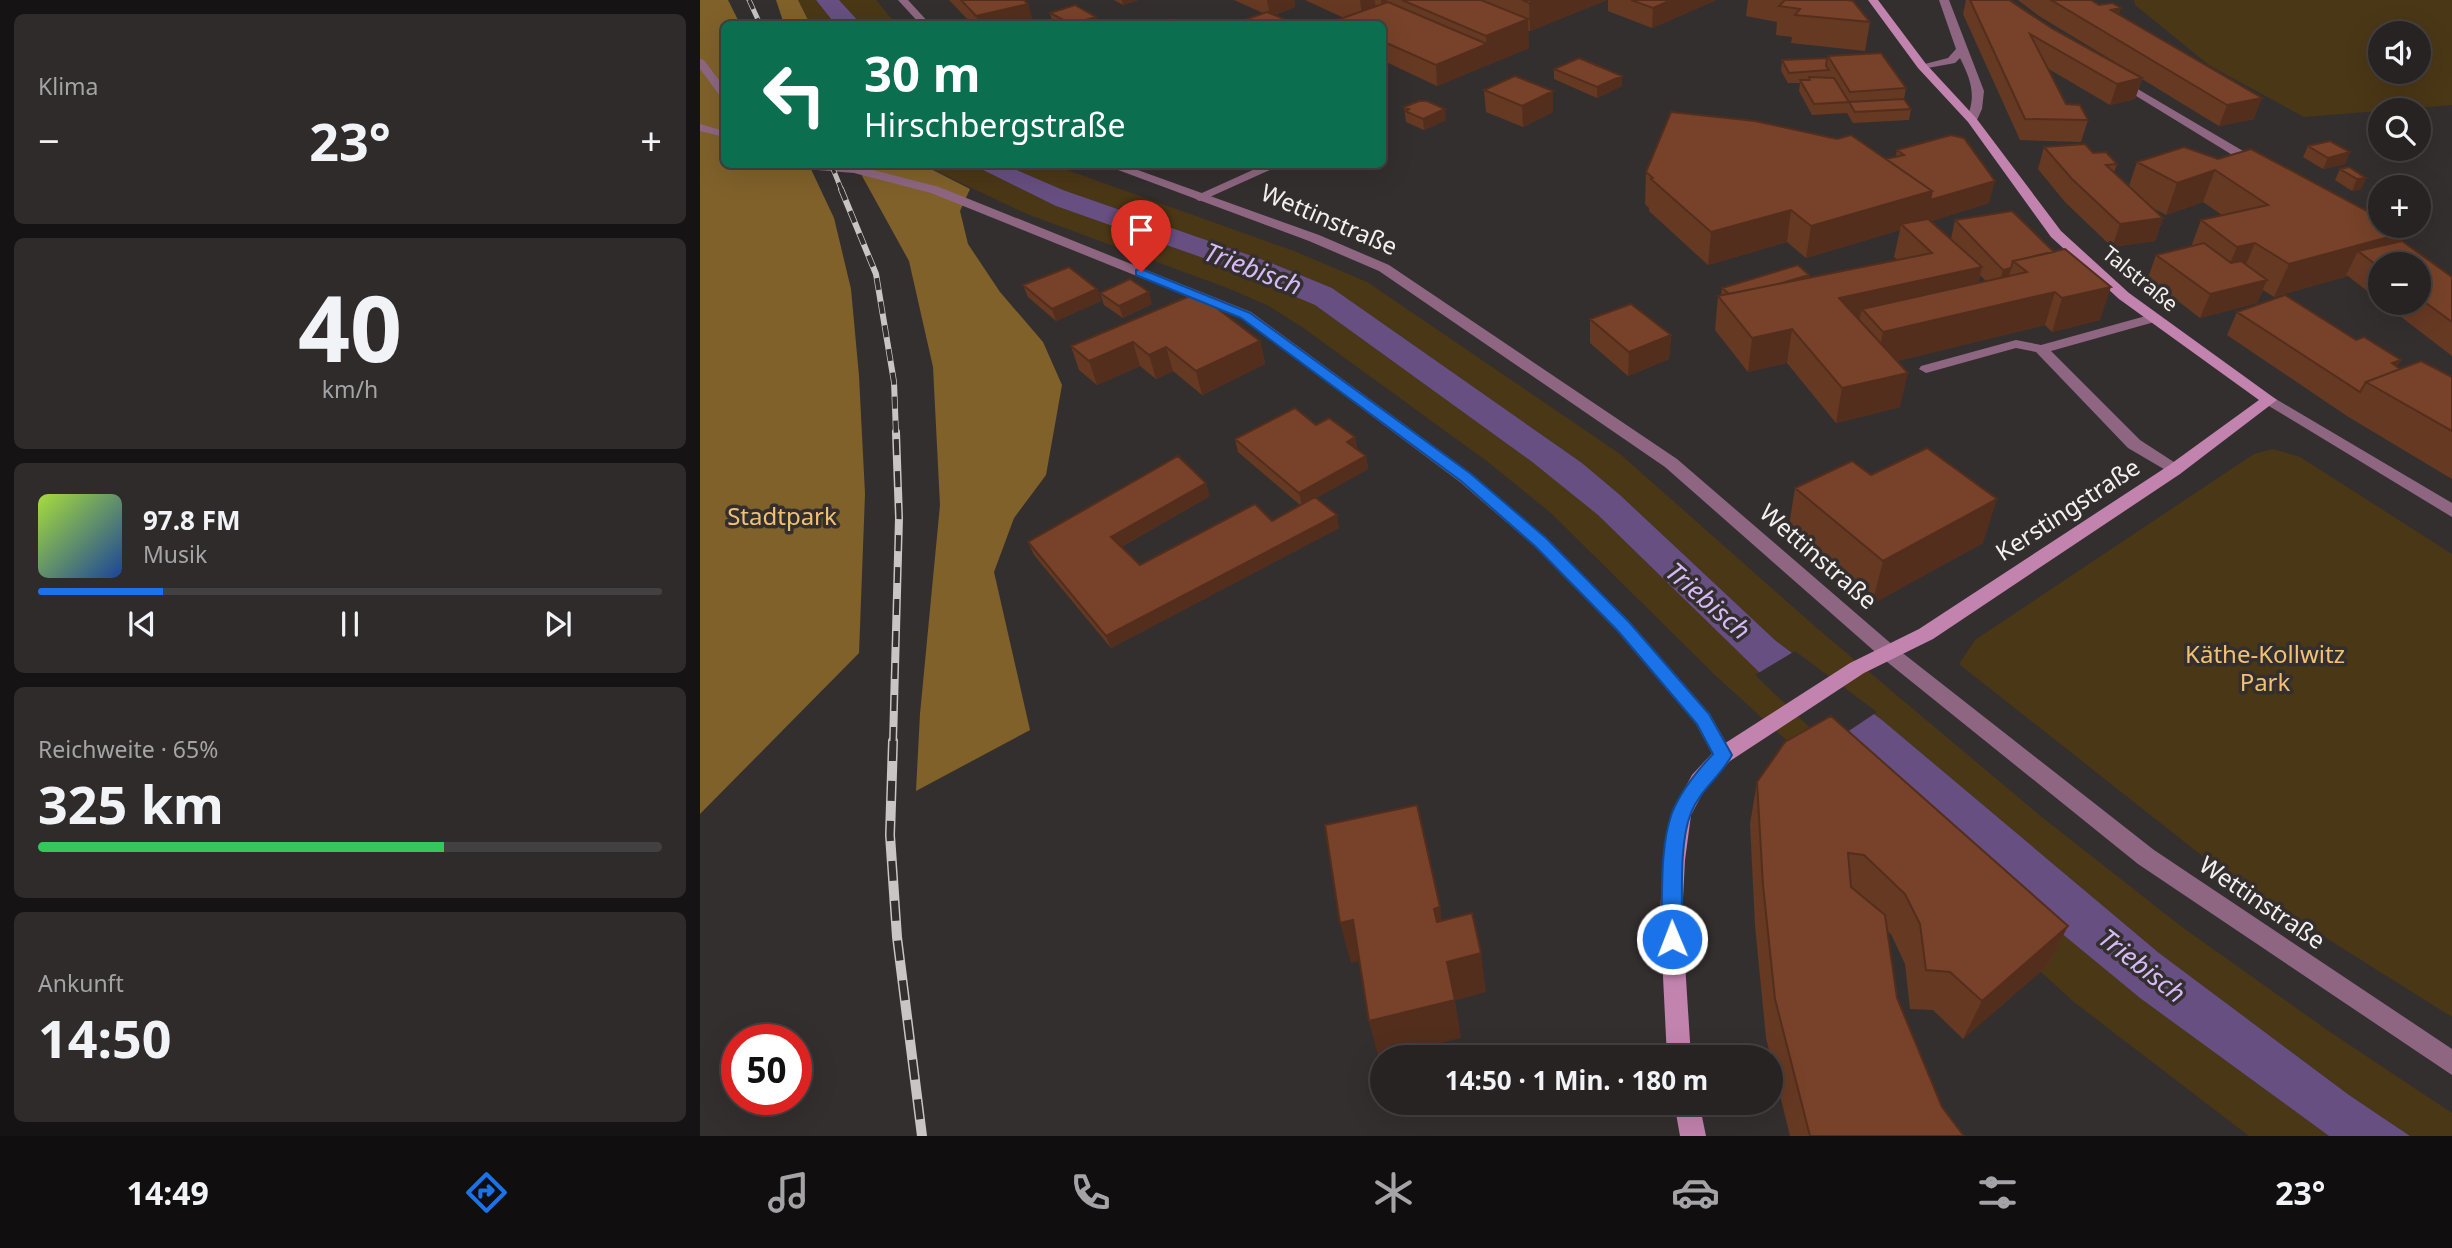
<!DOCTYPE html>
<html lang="de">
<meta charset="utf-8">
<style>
body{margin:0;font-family:"Noto Sans",sans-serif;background:#2f2b2b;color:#f1f3f6;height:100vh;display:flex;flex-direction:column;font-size:26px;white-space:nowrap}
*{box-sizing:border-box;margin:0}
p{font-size:23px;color:#a4a4a6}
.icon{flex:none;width:38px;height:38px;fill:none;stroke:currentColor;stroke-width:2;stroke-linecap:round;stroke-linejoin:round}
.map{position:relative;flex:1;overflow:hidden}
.panel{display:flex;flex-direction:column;gap:14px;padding:14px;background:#151313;width:700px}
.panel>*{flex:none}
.banner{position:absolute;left:21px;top:21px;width:665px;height:147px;border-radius:10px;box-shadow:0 7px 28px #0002,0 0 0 2px #434041;background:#0b6e4f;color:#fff;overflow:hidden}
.fabs{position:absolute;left:1668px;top:21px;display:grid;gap:14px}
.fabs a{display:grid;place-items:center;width:63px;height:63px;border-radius:50%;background:#272323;box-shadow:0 7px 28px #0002,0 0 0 2px #434041;font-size:35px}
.speed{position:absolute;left:21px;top:1024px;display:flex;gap:14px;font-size:35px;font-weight:700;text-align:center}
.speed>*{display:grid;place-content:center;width:91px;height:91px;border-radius:50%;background:#272323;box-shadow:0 7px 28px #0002,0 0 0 2px #434041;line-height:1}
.speed .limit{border:10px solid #d22;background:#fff;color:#111}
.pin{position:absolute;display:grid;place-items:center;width:60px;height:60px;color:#fff;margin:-72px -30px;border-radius:50% 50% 50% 0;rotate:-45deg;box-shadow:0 0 7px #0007}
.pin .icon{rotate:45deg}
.me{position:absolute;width:77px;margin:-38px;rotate:359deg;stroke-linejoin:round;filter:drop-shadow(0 0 5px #0008)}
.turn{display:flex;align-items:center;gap:24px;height:147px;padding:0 28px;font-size:32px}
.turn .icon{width:91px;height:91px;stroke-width:2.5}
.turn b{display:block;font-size:49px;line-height:60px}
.big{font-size:52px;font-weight:700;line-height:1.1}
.panel .widget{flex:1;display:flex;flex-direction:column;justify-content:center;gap:10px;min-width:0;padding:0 24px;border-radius:10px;background:#2f2b2b}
.panel .dial{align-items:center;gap:0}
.dial b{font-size:91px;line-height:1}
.song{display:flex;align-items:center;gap:21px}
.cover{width:84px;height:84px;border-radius:10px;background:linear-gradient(135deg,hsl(80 70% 55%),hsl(220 70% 35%))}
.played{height:7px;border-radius:4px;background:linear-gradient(90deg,#1a73e8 20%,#434041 20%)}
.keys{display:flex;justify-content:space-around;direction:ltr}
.heat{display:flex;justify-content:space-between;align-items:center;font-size:38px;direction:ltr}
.charge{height:10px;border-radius:5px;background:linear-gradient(90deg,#34c759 65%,#434041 0)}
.trip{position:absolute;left:670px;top:1045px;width:413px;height:70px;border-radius:35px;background:#272323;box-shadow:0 7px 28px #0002,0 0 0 2px #434041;font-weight:700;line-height:70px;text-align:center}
.dock{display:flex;height:112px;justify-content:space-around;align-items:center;background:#100e0e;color:#a4a4a6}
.dock .icon{width:49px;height:49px}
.dock .on{color:#1a73e8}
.dock b{font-size:32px;color:#f1f3f6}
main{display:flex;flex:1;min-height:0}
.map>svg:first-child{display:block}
.green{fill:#4a3716;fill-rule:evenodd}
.forest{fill:#80612a}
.water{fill:#674f81}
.pier{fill:#342f2f}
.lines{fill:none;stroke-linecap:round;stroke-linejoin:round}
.service{fill:#8e6681;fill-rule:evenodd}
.minor{fill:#8e6681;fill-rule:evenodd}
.tertiary{fill:#8e6681;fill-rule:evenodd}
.secondary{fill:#c383af;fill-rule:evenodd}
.rail-far3-casing{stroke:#c9c5c5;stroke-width:5}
.rail-far2-casing{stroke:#c9c5c5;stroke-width:6}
.rail-far1-casing{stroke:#c9c5c5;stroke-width:8}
.rail-casing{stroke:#c9c5c5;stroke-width:10}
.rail-far3{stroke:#342f2f;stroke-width:3.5;stroke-dasharray:10;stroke-linecap:butt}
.rail-far2{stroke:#342f2f;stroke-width:4.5;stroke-dasharray:12;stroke-linecap:butt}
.rail-far1{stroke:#342f2f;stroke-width:5;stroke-dasharray:16;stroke-linecap:butt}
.rail{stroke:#342f2f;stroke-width:7;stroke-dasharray:20;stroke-linecap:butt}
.wall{fill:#663923;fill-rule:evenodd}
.shaded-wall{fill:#532e1d}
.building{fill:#774229;stroke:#532e1d;stroke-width:2}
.route{fill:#1a73e8;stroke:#114b97;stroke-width:2}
.labels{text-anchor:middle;stroke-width:7;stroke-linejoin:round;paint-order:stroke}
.far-street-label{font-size:21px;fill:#f4f0f0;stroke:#342f2f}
.street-label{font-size:24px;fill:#f4f0f0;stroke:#342f2f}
.park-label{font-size:24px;fill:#f2c171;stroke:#342f2f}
.water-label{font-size:26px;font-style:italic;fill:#d6b9f7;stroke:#342f2f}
</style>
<main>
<section class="panel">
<div class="widget"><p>Klima</p>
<div class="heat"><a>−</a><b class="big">23°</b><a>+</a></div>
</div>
<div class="widget dial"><b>40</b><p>km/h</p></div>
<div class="widget">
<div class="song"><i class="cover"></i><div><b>97.8 FM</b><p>Musik</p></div></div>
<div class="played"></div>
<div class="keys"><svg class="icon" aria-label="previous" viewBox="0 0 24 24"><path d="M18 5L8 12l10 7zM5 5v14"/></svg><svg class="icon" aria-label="pause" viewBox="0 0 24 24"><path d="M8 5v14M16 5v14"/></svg><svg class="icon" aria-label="next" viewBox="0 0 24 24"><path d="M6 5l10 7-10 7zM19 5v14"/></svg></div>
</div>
<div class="widget"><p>Reichweite · 65%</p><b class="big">325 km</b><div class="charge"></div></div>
<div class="widget"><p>Ankunft</p><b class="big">14:50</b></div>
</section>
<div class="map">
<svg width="1752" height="1136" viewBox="0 0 1752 1136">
<rect width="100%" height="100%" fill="#342f2f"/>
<path class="green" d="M98,0H116L135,24H110Z
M139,0H176L196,24H161Z
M1434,0H1752V105L1604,117L1509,65L1435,5ZM1718,33V72H1680V33Z
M223,165H273L356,206L506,259L615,305L831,461L898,515L1138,749L1440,998L1629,1136H1549L1374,1002L1015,675L851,513L788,462L605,329L569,306L530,289L327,214Z
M305,165H353L594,251L667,282L920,454L1119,630L1343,818L1482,927L1630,1032L1752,1113V1136H1710L1649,1095L1459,953L1182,720L1076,641L920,495L882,463L632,288L569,262L363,190Z
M1573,449L1600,457L1752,554V1017L1529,877L1259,664L1275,640L1554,454Z"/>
<path class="forest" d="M0,0H28L40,24H24V164L109,165L134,218L151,289L159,376L165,494L159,653L0,814Z
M76,0H98L110,24H84Z
M156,165H223L270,189L260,211L268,244L300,292L343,342L362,385L346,475L314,518L294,572L330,730L216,791L220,714L240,505L233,367L209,261Z"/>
<path class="water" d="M116,0H139L161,24H135Z
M273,165H305L363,190L569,262L632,288L882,463L920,495L1076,641L1182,720L1459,953L1649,1095L1710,1136H1629L1440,998L1138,749L898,515L831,461L615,305L506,259L356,206Z"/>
<path class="pier" d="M1095,651L1177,712L1128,745L1055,675Z"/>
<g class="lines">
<path class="service" d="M566,164H583L503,200L499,201L493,197Z
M1453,314L1460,318L1458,321L1351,351L1440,440L1480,466L1482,470L1480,474L1474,475L1428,448L1336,352L1316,348L1226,373L1219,369L1221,366L1316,340L1341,345Z"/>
<path class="minor" d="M198,0H208L230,24H220Z
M0,59L4,60L24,87V97L20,96L0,69Z
M1419,78L1560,161L1562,164L1552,167L1415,83L1414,81Z
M0,124L24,131V137L0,131Z
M86,164L154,165L239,187L551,312L772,474L846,538L929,621L1010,714L1033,755L1030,761L1023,763L1016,761L996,724L917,631L834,546L760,482L541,318L231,193L154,173L92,168Z
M402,164H421L619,235L689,265L977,459L1195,647L1454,850L1752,1049V1075L1438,864L1181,657L965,467L679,271L609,241Z"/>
<path class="tertiary" d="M1239,0H1249L1284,91L1282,109L1276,122L1266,120C1277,96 1271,80 1260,58L1255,63L1222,69L1217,66L1248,58L1256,49Z
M1569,395L1752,503V517L1564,403L1561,400Z"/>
<path class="secondary" d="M1168,0H1178L1226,64L1276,118L1361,231L1429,293L1577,400L1480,474L1233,639L1164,673L1030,761L1006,787L991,815L985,860L982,916L991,1057H967L960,916L963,860L971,814L992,775L1016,749L1150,663L1219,629L1468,466L1559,400L1419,299L1351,237L1268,122L1218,68Z
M974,1102H999L1006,1136H980Z"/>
<g class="rail-far3-casing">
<path id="rail-far3" d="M49,0L60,24
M131,164L142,191"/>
</g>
<g class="rail-far2-casing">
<path id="rail-far2" d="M141,189L176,274L194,382L196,434"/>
</g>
<g class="rail-far1-casing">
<path id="rail-far1" d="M193,743L199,518L196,432"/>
</g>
<g class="rail-casing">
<path id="rail" d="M193,741L190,835L197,937L222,1136"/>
</g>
<use href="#rail-far3" class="rail-far3"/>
<use href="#rail-far2" class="rail-far2"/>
<use href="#rail-far1" class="rail-far1"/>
<use href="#rail" class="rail"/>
</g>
<path class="wall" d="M249,0H324L334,24H272Z
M414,0H438L423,5Z
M534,0H594L595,7L574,15L596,24H548L547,19L563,13Z
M605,0H907L830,31H828L829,48L737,86L682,60V24H638L637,20L644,18Z
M908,0H1016L952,28L908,11Z
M1048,0H1151L1170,22L1165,51L1091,43L1092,37L1076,35L1077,22L1046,16Z
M1266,0H1309L1353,29L1435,74L1339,16L1318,0H1391L1419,15L1554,119L1519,126L1442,79L1435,99L1410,105L1347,68L1366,104L1388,120L1381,142L1320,140L1263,14Z
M350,13L396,17L398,24H353Z
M1128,56L1206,88L1204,99L1211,109L1209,120L1153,123L1147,113L1112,115L1099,91L1100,83H1088L1081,71L1082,60L1127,58Z
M854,69L922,76V86L897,98L854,79Z
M784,90L853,91V112L823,127L786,112Z
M704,107L746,120L724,130L706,122Z
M1608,146L1650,152L1645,164L1623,169L1603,157Z
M1344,147L1393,153L1417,164L1414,172L1429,186L1437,162L1484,147L1702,241L1752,277V356L1683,303H1718V264H1680V301L1648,276L1574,297L1563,290L1557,303L1500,318L1448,278L1456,255L1491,247L1501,220L1522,215L1503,202L1466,215L1453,208L1463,218L1455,241L1412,247L1365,202L1338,169Z
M1197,150L1289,203L1231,221L1251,239L1255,220L1400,320L1352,332L1345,325L1197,361L1200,407L1136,423L1087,363L1048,372L1015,330L1018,296H1021L1022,288L1109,275V278L1198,260L1194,257L1200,230L1106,258L1087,242L1008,265L949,211V208L945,204L946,172L1186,159L1196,157ZM1280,275L1286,281L1278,283Z
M1640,169L1666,178L1661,189L1652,191L1635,180Z
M323,285L397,289L401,301L356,321L328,297Z
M400,293L452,304L423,318L404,305Z
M497,293L560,341L565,364L502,395L473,371L456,379L440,366L397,385L379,370L371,346Z
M1537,312L1700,369L1752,377V479L1647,416L1527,335Z
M890,319L971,335L969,359L928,376L890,343Z
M616,425L655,437L657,449L666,456L668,469L616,498L639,528L411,648L334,555L328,542L510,496L421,547L440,565L572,521L600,505L538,452L535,439Z
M1171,475L1283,543L1172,604L1088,532L1095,488Z
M1057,782L1368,926L1347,966L1263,1039L1233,1010L1210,1009L1205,964L1191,934L1187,931L1197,998L1242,1107L1264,1136H1090L1066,1038L1055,925L1050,824Z"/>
<path class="shaded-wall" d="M422,0H438L423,5Z
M567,0H594L595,7L570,16Z
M660,0H675L677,21L663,24Z
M681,0H687L690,22L684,24Z
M836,0H907L830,31L829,3Z
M971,0H1016L952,28L953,8Z
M328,4L334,24H279L276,16Z
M1421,8L1415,28L1411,10Z
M396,17L398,24H372Z
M828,19L829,48L737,86L736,65L787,44L788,63L786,36Z
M922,76V86L897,98V87Z
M1442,78L1435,99L1410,105L1417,84Z
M853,91V112L823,127L822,106Z
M1562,98L1554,119L1519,126L1527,105Z
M745,109L746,120L724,130L723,119Z
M1650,152L1645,164L1623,169L1628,158Z
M1515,170L1503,202L1466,215L1477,183Z
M1666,178L1661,189L1652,191L1657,179Z
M1295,181L1289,203L1206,229L1201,224L1200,230L1106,258L1111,226L1232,191Z
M1091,210L1087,242L1008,265L1011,232Z
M1463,218L1455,241L1412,247L1420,224Z
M1707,232L1690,264L1658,251L1646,275L1648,276L1574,297L1589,264Z
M1555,243L1541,276L1523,280L1537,247Z
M1282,267L1273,300L1162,309L1158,326L1139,298Z
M1311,268L1305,292L1297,293L1303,270Z
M1567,280L1557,303L1500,318L1510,294Z
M1411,287L1400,320L1352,332L1362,298Z
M397,289L401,301L356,321L352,309Z
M449,292L452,304L423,318L419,306Z
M1355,292L1345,325L1176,366L1183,332Z
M1092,329L1087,363L1048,372L1052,338Z
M971,335L969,359L928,376L929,352Z
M560,341L565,364L502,395L496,371Z
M433,342L440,366L397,385L389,361Z
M466,347L473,371L456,379L449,355Z
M1701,360L1689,381L1692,363Z
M1208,373L1200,407L1136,423L1142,388Z
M655,437L657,450L647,442Z
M666,456L668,469L602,506L599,493Z
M506,483L510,496L415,550L411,537Z
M1297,499L1283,543L1172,604L1183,561Z
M637,515L639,528L411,648L406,636Z
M740,907L746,948L740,949L734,909Z
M653,920L662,960L651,963L640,923Z
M1368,926L1347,966L1263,1039L1282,1001Z
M781,953L786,992L753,1001L747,962Z
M755,1000L761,1038L686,1057H682V1058L679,1059L669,1021Z"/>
<path class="building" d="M261,0H324L328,4L276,16Z
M702,0H781L828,19L786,36Z
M822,0H836L829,3Z
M931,0H971L953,8Z
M1085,0H1147L1153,1L1170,22L1095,15L1100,9L1079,6Z
M1270,0H1309L1353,29L1442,78L1417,84L1330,34L1366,104L1380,105L1388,120L1325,119Z
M1351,0H1391L1399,5L1412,3L1421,8L1411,10L1562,98L1527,105Z
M688,2L787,44L736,65L682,41V24H647L637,20Z
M375,5L396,17L371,24L350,13Z
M567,12L596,24H560L547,19Z
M471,19L481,24H456Z
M1181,53L1206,88L1150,92L1128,56Z
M879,58L922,76L897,87L854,69Z
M1127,58L1126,66L1129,70L1089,73L1082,60Z
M815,76L853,91L822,106L784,90Z
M1109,77L1134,78L1149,102L1114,104L1100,80H1110Z
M1204,99L1211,109L1155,112L1149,102Z
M719,101H727L745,109L723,119L705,111L709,109L704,107Z
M971,112L1055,121L1137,139L1151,135L1232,191L1111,226L1091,210L1011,232L951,179L953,178L946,172Z
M1251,135L1264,138L1295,181L1230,200L1232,191L1186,159L1204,155L1197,150Z
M1630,141L1650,152L1628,158L1608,146Z
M1385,144L1393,153L1406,152L1417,164L1406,165L1463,218L1420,224L1372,179L1344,147Z
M1484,147L1518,159L1551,149L1680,218V226H1696L1707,232L1589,264L1555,243L1537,247L1501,220L1568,205L1515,170L1477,183L1437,162Z
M1649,167L1666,178L1657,179L1640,169Z
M1312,211L1354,252L1313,261L1311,268L1303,270L1255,220Z
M1228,219L1282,267L1139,298L1208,373L1142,388L1092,329L1052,338L1018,296L1232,253L1201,224Z
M1702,241L1752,277V322L1718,297V264H1680V268L1658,251Z
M1504,243L1531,263L1541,261L1567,280L1510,294L1456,255Z
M1365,249L1411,287L1362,298L1355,292L1183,332L1162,309L1327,272L1313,261Z
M1098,265L1109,275L1082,283L1029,294L1022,288Z
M369,267L397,289L352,309L323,285Z
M430,279L449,292L419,306L400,293Z
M497,293L560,341L496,371L466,347L449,355L433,342L389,361L371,346Z
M1585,295L1656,340L1664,337L1701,360L1692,363L1700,369L1666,382L1660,392L1537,312Z
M931,304L971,335L929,352L890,319Z
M1721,361L1752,377V431L1666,382Z
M595,408L616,425L629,418L655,437L647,442L666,456L599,493L535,439Z
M1227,448L1297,499L1183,561L1095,488L1152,461L1171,475Z
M478,456L506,483L411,537L440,565L555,504L572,521L615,497L637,515L406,636L328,542Z
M1131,716L1368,926L1282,1001L1250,972L1226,970L1220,924L1205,894L1164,855L1148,853L1151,887L1185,915L1197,998L1242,1107L1264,1136H1110L1075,999L1063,885L1057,782L1085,742Z
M717,805L740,907L734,909L737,922L772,913L781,953L747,962L755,1000L669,1021L653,920L640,923L625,825Z"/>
<path class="route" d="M441,269L550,313L771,474L846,538L929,622L1009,714L1032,755C1021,776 1000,790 991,813C978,845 983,904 982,939L979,946L972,948L964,946L961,939C963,901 959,848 972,813C981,790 997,771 1013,754L997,724L918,631L835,546L761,481L541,318L436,275V270Z"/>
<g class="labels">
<g class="far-street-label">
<text transform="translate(1440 279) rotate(39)" y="7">Talstraße</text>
</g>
<g class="street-label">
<text transform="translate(629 220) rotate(23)" y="8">Wettinstraße</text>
<text transform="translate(1368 510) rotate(-33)" y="8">Kerstingstraße</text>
<text transform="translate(1118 557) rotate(41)" y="8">Wettinstraße</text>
<text transform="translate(1562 903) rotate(34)" y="8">Wettinstraße</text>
</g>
<g class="park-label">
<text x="82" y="525">Stadtpark</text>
<text x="1565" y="663">Käthe-Kollwitz<tspan x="1565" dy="28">Park</tspan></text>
</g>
<g class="water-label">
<text transform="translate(553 269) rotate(21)" y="9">Triebisch</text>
<text transform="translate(1008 601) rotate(41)" y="9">Triebisch</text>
<text transform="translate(1442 966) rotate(38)" y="9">Triebisch</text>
</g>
</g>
</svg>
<div class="fabs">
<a><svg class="icon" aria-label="sound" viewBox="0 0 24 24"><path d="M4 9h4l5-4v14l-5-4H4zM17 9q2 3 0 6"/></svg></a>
<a><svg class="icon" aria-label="search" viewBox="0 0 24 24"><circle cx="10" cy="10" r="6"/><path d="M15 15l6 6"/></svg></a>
<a>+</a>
<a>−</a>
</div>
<div class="speed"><div class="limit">50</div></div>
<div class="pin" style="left:441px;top:272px;background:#d93025"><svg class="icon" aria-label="arrive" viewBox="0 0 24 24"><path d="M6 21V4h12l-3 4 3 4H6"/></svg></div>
<svg class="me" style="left:972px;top:939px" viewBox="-20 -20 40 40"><circle r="17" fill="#1a73e8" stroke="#fff" stroke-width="3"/><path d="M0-11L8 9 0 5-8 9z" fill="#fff"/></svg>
<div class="trip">14:50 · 1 Min. · 180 m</div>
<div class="banner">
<div class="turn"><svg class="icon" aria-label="left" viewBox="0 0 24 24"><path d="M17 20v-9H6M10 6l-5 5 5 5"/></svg><div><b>30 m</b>Hirschbergstraße</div></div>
</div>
</div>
</main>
<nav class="dock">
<b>14:49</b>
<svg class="icon on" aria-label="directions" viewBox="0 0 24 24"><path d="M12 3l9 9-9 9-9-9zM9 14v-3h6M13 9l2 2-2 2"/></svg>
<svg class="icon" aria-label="music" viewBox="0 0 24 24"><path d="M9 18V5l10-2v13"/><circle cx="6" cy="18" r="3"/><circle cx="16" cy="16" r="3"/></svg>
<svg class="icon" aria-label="phone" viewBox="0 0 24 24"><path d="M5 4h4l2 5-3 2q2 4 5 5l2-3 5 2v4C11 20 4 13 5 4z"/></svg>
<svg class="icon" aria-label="climate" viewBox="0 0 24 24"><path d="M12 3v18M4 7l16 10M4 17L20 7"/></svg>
<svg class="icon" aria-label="car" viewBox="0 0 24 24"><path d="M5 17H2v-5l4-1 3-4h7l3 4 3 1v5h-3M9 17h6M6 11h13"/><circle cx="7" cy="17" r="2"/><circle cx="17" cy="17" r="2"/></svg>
<svg class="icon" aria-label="filters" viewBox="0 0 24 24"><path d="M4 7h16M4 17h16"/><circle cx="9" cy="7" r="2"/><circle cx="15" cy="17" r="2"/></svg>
<b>23°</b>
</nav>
